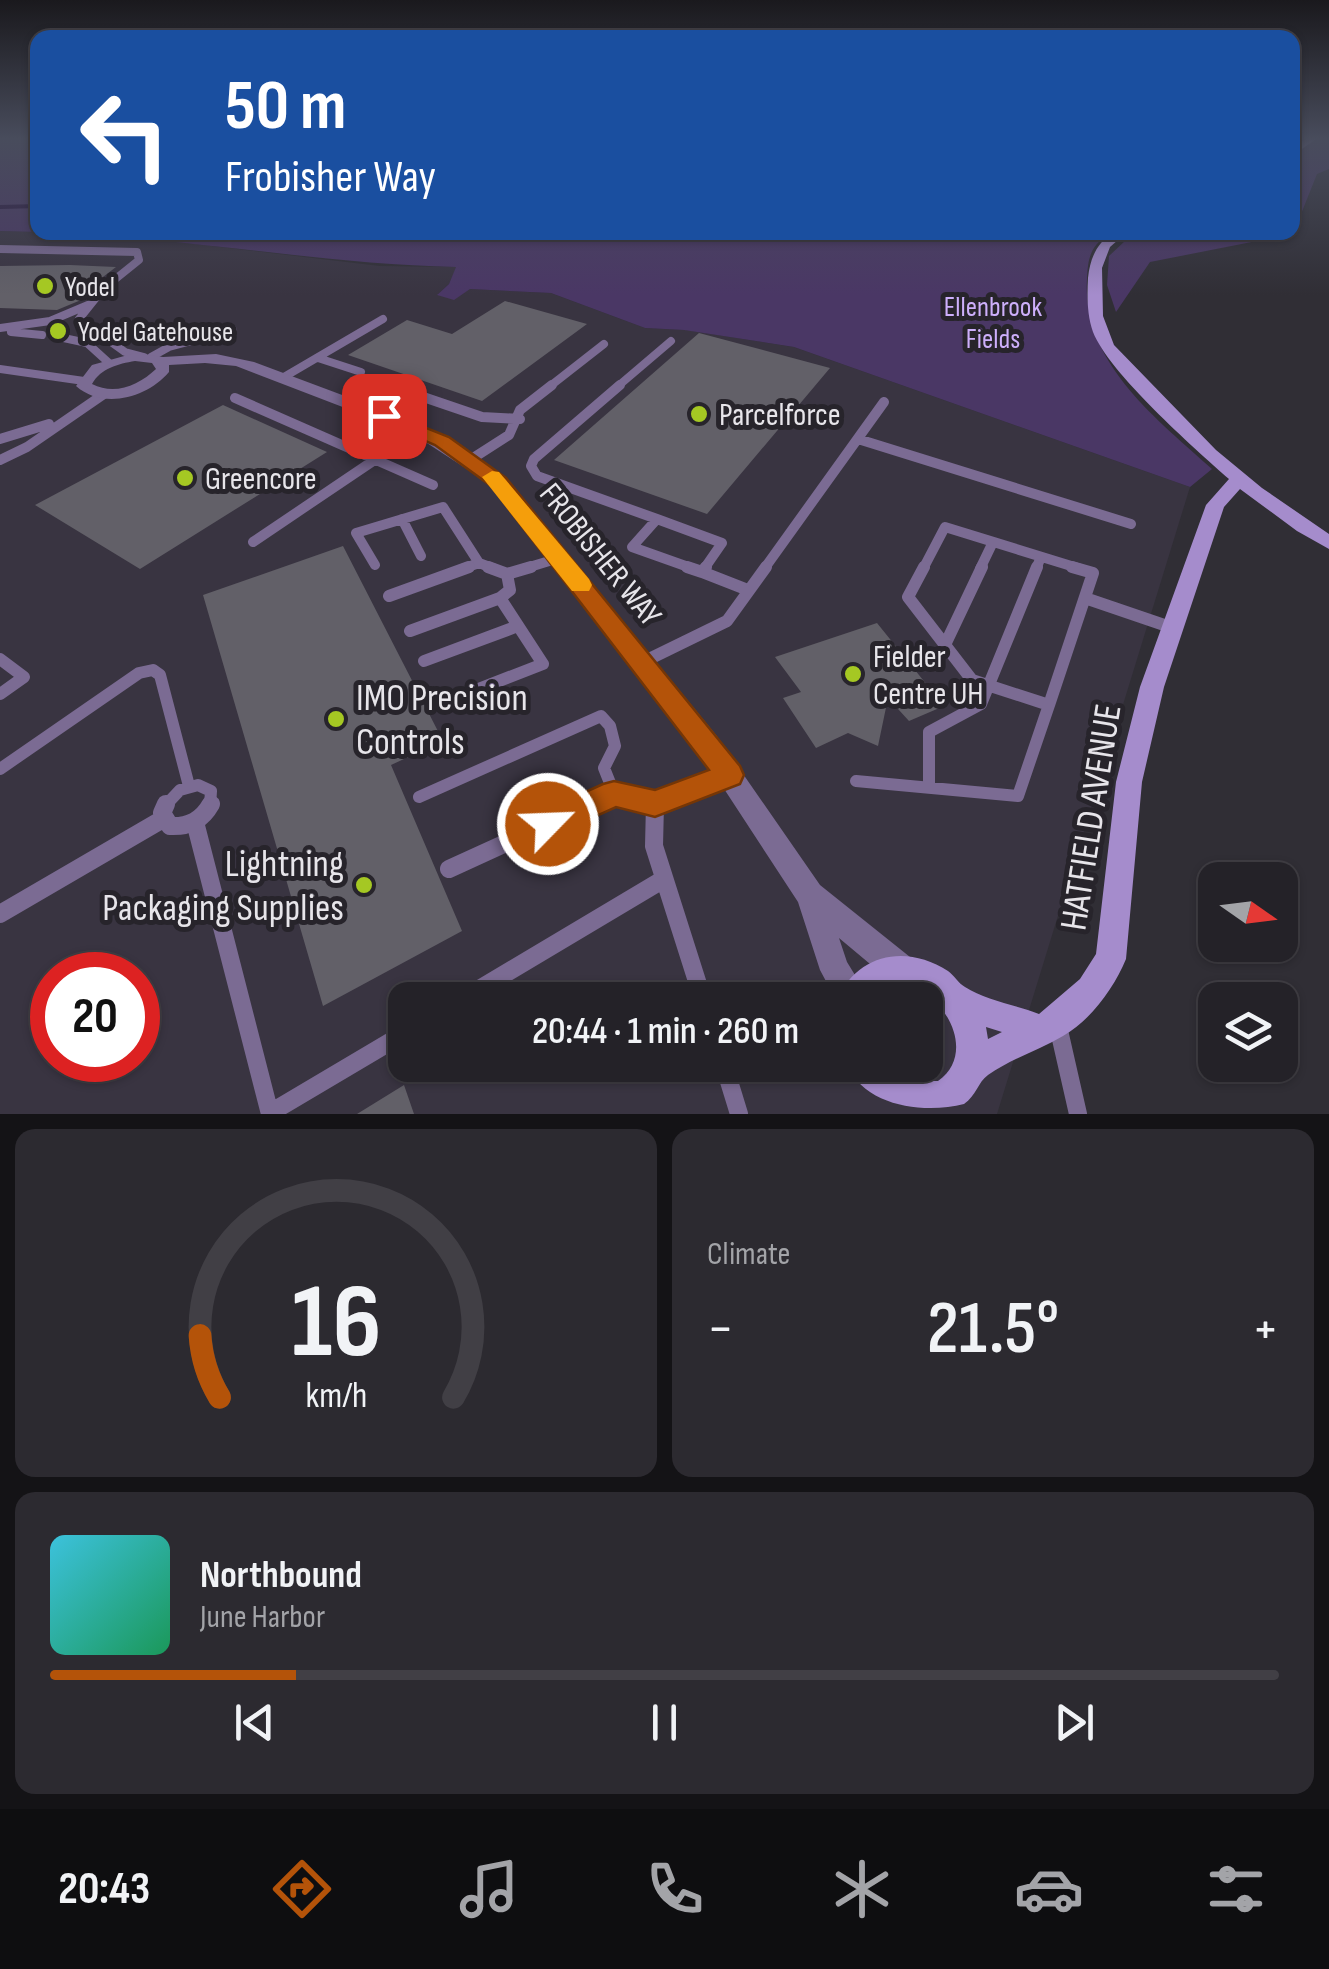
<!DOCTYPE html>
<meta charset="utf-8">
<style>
body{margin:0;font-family:"Sofia Sans Condensed",sans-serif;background:#2c2a30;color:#f1f3f6;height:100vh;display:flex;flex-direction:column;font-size:38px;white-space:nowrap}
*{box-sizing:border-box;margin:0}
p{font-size:32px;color:#a3a4a8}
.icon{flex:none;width:55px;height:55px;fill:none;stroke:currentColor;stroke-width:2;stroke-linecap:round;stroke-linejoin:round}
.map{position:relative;height:1114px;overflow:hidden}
.side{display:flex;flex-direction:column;gap:15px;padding:15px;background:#141316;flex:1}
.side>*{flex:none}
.hud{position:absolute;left:30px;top:30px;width:1270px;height:210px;border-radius:20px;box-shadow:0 2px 8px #0004,0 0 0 2px #413f45;background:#1a4fa0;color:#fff;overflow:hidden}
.needle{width:65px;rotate:104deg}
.controls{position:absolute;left:1198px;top:862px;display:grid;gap:20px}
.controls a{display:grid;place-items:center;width:100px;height:100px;border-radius:20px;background:#242228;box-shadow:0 2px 8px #0004,0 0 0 2px #413f45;font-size:50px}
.speed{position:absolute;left:30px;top:952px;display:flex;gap:20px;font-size:50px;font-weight:700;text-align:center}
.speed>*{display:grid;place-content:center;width:130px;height:130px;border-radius:50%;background:#242228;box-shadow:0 2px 8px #0004,0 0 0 2px #413f45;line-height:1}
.speed .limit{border:15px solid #d22;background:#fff;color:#111}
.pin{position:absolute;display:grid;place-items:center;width:85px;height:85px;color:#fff;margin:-42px;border-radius:20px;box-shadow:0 5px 15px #0006}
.me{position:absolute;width:110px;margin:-55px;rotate:66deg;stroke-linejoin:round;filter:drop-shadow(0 0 8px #0008)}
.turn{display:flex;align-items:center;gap:35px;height:210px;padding:0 30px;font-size:45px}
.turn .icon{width:130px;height:130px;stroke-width:2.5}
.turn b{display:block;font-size:70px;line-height:85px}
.big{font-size:75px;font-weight:600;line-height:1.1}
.side .card{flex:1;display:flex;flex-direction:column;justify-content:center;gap:15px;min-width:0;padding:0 35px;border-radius:20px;background:#2c2a30}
.side .dial{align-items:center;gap:0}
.dial svg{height:260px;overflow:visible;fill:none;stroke:#413f45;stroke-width:7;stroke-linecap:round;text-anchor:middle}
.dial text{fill:#f1f3f6;stroke:none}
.song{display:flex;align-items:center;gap:30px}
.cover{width:120px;height:120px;border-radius:15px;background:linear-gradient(135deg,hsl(190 70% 55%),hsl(150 70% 35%))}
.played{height:10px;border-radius:5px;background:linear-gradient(90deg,#b45309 20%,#413f45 20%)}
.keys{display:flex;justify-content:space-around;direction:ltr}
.heat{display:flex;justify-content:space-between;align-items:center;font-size:55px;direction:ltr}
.side .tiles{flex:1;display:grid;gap:15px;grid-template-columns:1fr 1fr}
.card:last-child{grid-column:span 2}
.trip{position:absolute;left:388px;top:982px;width:555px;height:100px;border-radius:20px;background:#242228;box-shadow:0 2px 8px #0004,0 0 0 2px #413f45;font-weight:600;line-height:100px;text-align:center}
.dock{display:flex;height:160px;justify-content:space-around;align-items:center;background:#0e0e10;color:#a3a4a8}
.dock .icon{width:70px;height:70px}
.dock .current{color:#b45309}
.dock b{font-size:45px;color:#f1f3f6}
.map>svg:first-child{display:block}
.built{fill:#393441;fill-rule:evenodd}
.green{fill:#4a3765}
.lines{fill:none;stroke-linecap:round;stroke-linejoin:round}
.stream{stroke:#28143f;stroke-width:4}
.building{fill:#626068}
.lane-far3{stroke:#7b6b93;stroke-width:8}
.lane-far2{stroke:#7b6b93;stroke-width:10}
.lane-far1{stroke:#7b6b93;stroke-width:12}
.lane{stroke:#7b6b93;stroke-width:18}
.street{fill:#7b6b93;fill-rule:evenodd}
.secondary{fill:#a58ccc;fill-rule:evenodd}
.route{fill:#b45309;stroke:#753606;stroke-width:2.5}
.slow{fill:#f59e0b}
.poi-dot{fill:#a5c823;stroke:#27242b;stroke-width:4}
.labels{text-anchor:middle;stroke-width:10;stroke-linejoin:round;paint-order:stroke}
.far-poi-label{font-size:28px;fill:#e7e5ea;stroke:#27242b;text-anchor:start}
.far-park-label{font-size:28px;fill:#cdaffb;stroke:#27242b}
.poi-label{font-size:32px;fill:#e7e5ea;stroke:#27242b;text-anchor:start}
.street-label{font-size:32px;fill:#e7e5ea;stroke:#27242b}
.near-poi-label{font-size:38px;fill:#e7e5ea;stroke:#27242b;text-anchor:start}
.near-street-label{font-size:38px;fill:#e7e5ea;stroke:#27242b}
</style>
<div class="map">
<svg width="1329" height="1114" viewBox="0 0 1329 1114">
<rect width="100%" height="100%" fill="#302e35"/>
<path class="built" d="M0,231L111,234L380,266L457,267L449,284L438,294L470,289L551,293L645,328L686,330L794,347L1190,487L997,1114H0ZM52,975H138V1060H52ZM405,1000H925V1065H405Z"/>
<path class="green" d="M0,139H37V232L0,231Z
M1293,139H1329V169L1317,174L1293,234L1150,262L1116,312L1107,285L1109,256L1126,240L1145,233L1292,232Z
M41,233H1100L1103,238C1089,250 1088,261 1087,279C1082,363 1156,418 1212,469L1190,487L794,347L684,330L645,328L551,293L470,289L454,300L437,295L449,284L456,267C317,264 180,236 41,233Z"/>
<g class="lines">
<path class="stream" d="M0,207L38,206"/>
</g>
<path class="building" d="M70,265L116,267L78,296L81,300L57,310L0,308V266Z
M505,301L587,324L482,401L348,355L407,320L452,334Z
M699,333L830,368L707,514L554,460Z
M223,405L327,452L140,569L35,505Z
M343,546L443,741L391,765L462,931L323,1006L203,595Z
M877,623L944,706L909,721L888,698L878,746L848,733L816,748L783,698L801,692L775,657Z
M404,1085L414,1114H357Z"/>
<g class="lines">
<path class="lane-far3" d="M0,249L137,252L139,260L103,289L79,319L125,352L144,357
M0,328L50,321L88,305
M11,332L42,335
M59,337L87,343L109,363
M151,357L169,347L233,330
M318,358L361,372
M0,369L84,381
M284,377L383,319
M549,387L604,344
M617,387L671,341"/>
<path class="lane-far2" d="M620,385L534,459L531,466L537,476L657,519
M391,386L482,417L520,419
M235,398L433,485
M0,439L49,424
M858,439L1131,524
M0,460L27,447L104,394
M470,460L509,435L520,410L552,385
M402,519L421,556
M657,519L722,543L704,569
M657,519L632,547L694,569
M253,542L419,430
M375,565L356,533L443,507L479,563L495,569
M462,569L479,563
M523,569L559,558
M764,569L884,402
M923,569L945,527L1081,569
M980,569L993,542
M1036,569L1041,557"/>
<path class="lane-far1" d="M488,567L507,574L531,567
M687,567L702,572L706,567
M924,567L908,597L972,680L1049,705
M702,572L748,590
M389,596L469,567
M1085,598L1173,628
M410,631L500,598L510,590L507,574
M944,647L982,567
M0,659L24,677L0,694
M424,661L518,626
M643,662L727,621L766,567
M445,702L543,664L500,598
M1049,705L1093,573L1072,567
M0,769L139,673L153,670L160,675L189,786
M856,781L1018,796L1049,705
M929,788V732L981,704L1037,567
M419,797L601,716L610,726L615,746L604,768L614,793
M165,806L180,790L198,785L211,791L210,806
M585,806L614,793L655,804L730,775"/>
<path class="lane" d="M166,804L162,813L170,826C189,827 202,820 211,804
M655,804L654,846L703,1000
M195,822L270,1114
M449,869L591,804
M0,914L163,819
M461,1000L664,879
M1058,1026L1078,1114
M724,1065L739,1114
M270,1113L405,1033"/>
<path class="street" d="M135,353L163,357L216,354L254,362L425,426L505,478L716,735L820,885L910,957L914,968L910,979L899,983L888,979L839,938L847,962L869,998L836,1000L820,970L798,902L698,749L493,486L413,434L236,366L205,363L169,365V372C147,398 103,410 76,386L92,365ZM135,361L152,363L156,369C139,385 115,396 92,384C101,368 118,364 135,361Z"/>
<path class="secondary" d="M1306,139H1316L1292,156V148Z
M1113,232H1127L1110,247L1102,268L1103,316L1114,345L1216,450L1262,488L1329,534V549L1297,531L1240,489L1224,507L1164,687L1142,782L1126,959C1114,988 1091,1020 1063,1036C1039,1050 1011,1059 988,1075C978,1082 976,1096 964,1104C925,1114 865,1107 847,1065H887L910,1081H938C992,1043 912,949 873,1000H837C857,953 907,944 948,971C954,975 958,983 965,987C985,1000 1016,1005 1039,1014L1080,979L1096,954L1116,782L1140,687L1206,505L1229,479C1194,448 1109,373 1093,332C1087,315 1087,296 1088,278C1090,259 1096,244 1113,232ZM986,1027L1002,1032L988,1039Z"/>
</g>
<linearGradient id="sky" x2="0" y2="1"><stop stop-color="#1a191d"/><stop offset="0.47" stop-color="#484c5c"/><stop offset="1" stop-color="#484c5c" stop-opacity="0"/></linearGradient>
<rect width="1329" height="295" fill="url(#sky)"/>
<path class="route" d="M384,411L449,437L506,478L740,766L744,775L740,784L655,817L616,807L548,838L537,834L532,824L537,814L603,784L614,781L655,790L709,770L491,486L435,445L377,420V412Z"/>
<path class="slow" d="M492,471L499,472L589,579L592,585L589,591H572L482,477Z"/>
<g class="poi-dot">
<circle cx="45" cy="286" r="10"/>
<circle cx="58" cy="331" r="10"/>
<circle cx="699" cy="414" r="10"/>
<circle cx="185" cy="478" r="10"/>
<circle cx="853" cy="674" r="10"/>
<circle cx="336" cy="719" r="10"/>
<circle cx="364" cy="885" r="10"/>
</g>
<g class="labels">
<g class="far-poi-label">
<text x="65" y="296">Yodel</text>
<text x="78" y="341">Yodel Gatehouse</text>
</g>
<g class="far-park-label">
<text x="993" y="316">Ellenbrook<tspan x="993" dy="32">Fields</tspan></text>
</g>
<g class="poi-label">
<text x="719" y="425">Parcelforce</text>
<text x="205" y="489">Greencore</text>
<text x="873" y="667">Fielder<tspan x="873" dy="37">Centre UH</tspan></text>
</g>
<g class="street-label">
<text transform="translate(601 554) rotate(51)" y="11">FROBISHER WAY</text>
</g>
<g class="near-poi-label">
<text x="356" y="710">IMO Precision<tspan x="356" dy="44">Controls</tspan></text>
<text x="344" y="876" text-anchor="end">Lightning<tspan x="344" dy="44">Packaging Supplies</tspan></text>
</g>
<g class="near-street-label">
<text transform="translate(1090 817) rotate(-81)" y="13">HATFIELD AVENUE</text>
</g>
</g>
</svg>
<div class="controls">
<a><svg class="needle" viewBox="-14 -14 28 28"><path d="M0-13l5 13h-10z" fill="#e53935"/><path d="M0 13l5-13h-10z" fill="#a3a4a8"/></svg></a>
<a><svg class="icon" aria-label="layers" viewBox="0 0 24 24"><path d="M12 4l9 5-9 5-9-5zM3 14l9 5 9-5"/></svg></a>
</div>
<div class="speed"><div class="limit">20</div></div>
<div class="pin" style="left:384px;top:416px;background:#d93025"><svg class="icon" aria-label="arrive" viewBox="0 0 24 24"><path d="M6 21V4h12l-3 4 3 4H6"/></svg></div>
<svg class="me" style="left:548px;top:824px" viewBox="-20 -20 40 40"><circle r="17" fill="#b45309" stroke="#fff" stroke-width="3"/><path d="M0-11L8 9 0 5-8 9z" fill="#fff"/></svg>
<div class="trip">20:44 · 1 min · 260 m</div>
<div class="hud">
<div class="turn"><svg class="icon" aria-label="left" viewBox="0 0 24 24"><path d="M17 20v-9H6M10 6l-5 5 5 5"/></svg><div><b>50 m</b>Frobisher Way</div></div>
</div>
</div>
<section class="side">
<div class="tiles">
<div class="card dial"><svg viewBox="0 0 100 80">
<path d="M14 69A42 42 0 1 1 86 69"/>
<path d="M14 69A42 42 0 0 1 8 50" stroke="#b45309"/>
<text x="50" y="56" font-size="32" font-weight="700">16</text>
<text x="50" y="72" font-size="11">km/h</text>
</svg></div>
<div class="card"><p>Climate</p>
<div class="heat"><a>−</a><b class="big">21.5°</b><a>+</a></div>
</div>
<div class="card">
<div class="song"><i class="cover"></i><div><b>Northbound</b><p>June Harbor</p></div></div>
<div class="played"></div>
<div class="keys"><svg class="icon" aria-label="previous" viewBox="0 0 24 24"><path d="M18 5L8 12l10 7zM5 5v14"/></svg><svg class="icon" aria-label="pause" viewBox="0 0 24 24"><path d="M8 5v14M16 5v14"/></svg><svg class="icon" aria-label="next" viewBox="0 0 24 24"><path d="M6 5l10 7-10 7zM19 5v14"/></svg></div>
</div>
</div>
</section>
<nav class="dock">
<b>20:43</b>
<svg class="icon current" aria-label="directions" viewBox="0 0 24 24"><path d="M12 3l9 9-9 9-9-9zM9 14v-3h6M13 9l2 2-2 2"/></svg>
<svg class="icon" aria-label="music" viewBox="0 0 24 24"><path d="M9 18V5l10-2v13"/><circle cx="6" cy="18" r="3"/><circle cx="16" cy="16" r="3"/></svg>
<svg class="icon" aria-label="phone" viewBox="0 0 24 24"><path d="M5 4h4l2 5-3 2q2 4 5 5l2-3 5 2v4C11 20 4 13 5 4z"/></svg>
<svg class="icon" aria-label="climate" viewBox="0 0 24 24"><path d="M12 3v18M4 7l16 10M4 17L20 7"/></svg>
<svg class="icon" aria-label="car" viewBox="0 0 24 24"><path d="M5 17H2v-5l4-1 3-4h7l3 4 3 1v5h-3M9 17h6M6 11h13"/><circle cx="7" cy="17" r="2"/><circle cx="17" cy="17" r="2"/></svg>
<svg class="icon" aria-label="filters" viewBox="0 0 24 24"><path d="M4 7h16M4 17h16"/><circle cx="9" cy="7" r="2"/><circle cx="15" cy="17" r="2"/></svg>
</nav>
